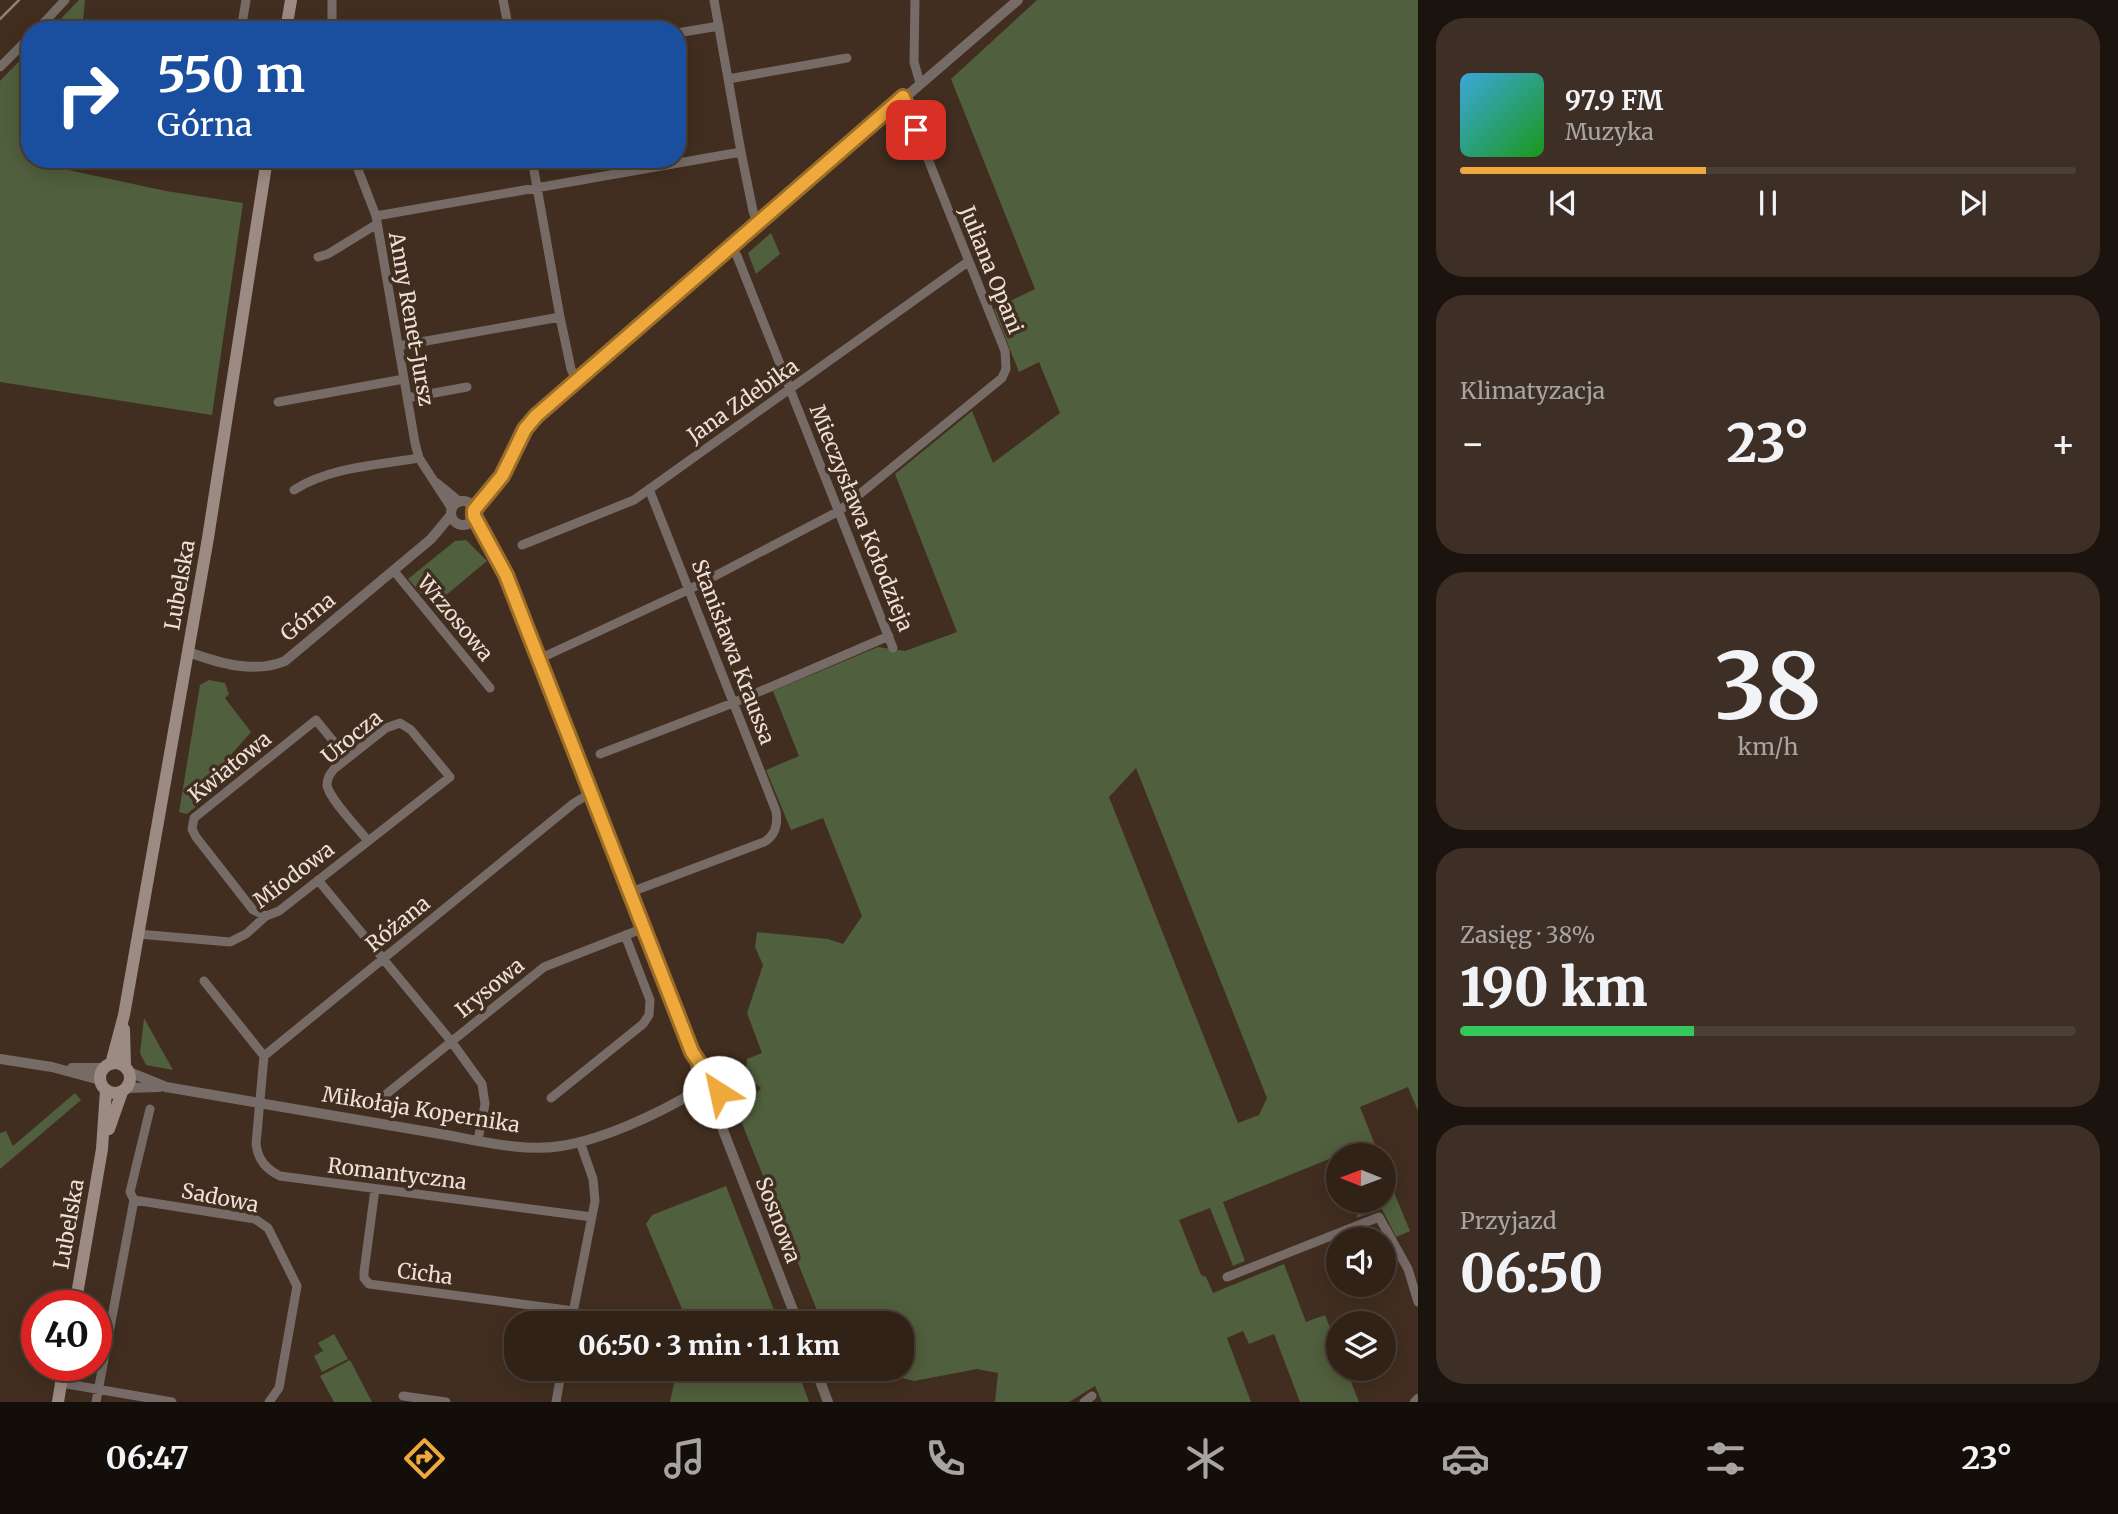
<!DOCTYPE html>
<html lang="pl">
<meta charset="utf-8">
<style>
body{margin:0;font-family:Merriweather,serif;background:#3d2f25;color:#f1f3f6;height:100vh;display:flex;flex-direction:column;font-size:26px;white-space:nowrap}
*{box-sizing:border-box;margin:0}
p{font-size:23px;color:#a8a4a2}
.icon{flex:none;width:38px;height:38px;fill:none;stroke:currentColor;stroke-width:2;stroke-linecap:round;stroke-linejoin:round}
.map{position:relative;flex:1;overflow:hidden}
.panel{display:flex;flex-direction:column;gap:18px;padding:18px;background:#1b130d;width:700px}
.panel>*{flex:none}
.banner{position:absolute;left:21px;top:21px;width:665px;height:147px;border-radius:28px;box-shadow:0 4px 18px #0003,0 0 0 2px #4c3f37;background:#1a4fa0;color:#fff;overflow:hidden}
.needle{width:46px;rotate:271deg}
.tools{position:absolute;left:1326px;top:1143px;display:grid;gap:14px}
.tools a{display:grid;place-items:center;width:70px;height:70px;border-radius:50%;background:#312218;box-shadow:0 4px 18px #0003,0 0 0 2px #4c3f37;font-size:35px}
.speed{position:absolute;left:21px;top:1290px;display:flex;gap:14px;font-size:35px;font-weight:700;text-align:center}
.speed>*{display:grid;place-content:center;width:91px;height:91px;border-radius:50%;background:#312218;box-shadow:0 4px 18px #0003,0 0 0 2px #4c3f37;line-height:1}
.speed .limit{border:10px solid #d22;background:#fff;color:#111}
.pin{position:absolute;display:grid;place-items:center;width:60px;height:60px;color:#fff;margin:-30px;border-radius:14px;box-shadow:0 4px 10px #0006}
.me{position:absolute;width:77px;margin:-38px;rotate:325deg;stroke-linejoin:round;filter:drop-shadow(0 0 5px #0008)}
.turn{display:flex;align-items:center;gap:24px;height:147px;padding:0 21px;font-size:32px}
.turn .icon{width:91px;height:91px;stroke-width:2.5}
.turn b{display:block;font-size:49px;line-height:60px}
.big{font-size:52px;font-weight:800;line-height:1.1}
.panel .widget{flex:1;display:flex;flex-direction:column;justify-content:center;gap:10px;min-width:0;padding:0 24px;border-radius:28px;background:#3d2f25}
.panel .dial{align-items:center;gap:0}
.dial b{font-size:91px;line-height:1}
.song{display:flex;align-items:center;gap:21px}
.cover{width:84px;height:84px;border-radius:10px;background:linear-gradient(135deg,hsl(200 70% 55%),hsl(120 70% 35%))}
.played{height:7px;border-radius:4px;background:linear-gradient(90deg,#eea83c 40%,#4c3f37 40%)}
.keys{display:flex;justify-content:space-around;direction:ltr}
.heat{display:flex;justify-content:space-between;align-items:center;font-size:38px;direction:ltr}
.charge{height:10px;border-radius:5px;background:linear-gradient(90deg,#34c759 38%,#4c3f37 0)}
.trip{position:absolute;left:504px;top:1311px;width:410px;height:70px;border-radius:28px;background:#312218;box-shadow:0 4px 18px #0003,0 0 0 2px #4c3f37;font-weight:800;line-height:70px;text-align:center}
.tabs{display:flex;height:112px;justify-content:space-around;align-items:center;background:#140e0a;color:#a8a4a2}
.tabs .icon{width:49px;height:49px}
.tabs .on{color:#eea83c}
.tabs b{font-size:32px;color:#f1f3f6}
main{display:flex;flex:1;min-height:0}
.map>svg:first-child{display:block}
.green{fill:#505f3d;fill-rule:evenodd}
.lines{fill:none;stroke-linecap:round;stroke-linejoin:round}
.minor{stroke:#766b66;stroke-width:9}
.tertiary{stroke:#766b66;stroke-width:10}
.secondary{stroke:#9c8b82;stroke-width:12}
.rail{stroke:#908074;stroke-width:2.5}
.route-casing{stroke:#9b6d27;stroke-width:18}
.route{stroke:#eea83c;stroke-width:12}
.labels{text-anchor:middle;stroke-width:7;stroke-linejoin:round;paint-order:stroke}
.street-label{font-size:21px;fill:#ede1d7;stroke:#412e20}
</style>
<main>
<div class="map">
<svg width="1418" height="1402" viewBox="0 0 1418 1402">
<rect width="100%" height="100%" fill="#412e20"/>
<path class="green" d="M79,0H85L82,30H50Z
M1037,0H1418V1111L1408,1087L1360,1107L1379,1155H1339L1223,1202L1245,1261L1233,1266L1210,1208L1179,1220L1201,1275L1206,1277L1213,1293L1284,1264L1306,1322L1325,1315L1339,1350V1368L1346,1369L1359,1402H1300L1274,1334L1249,1344L1243,1331L1227,1338L1251,1402H1102L1095,1386L1069,1402H995L998,1373L977,1369L914,1381L865,1369L901,1368V1323H822L739,1116L761,1088L746,1076L747,1059L762,1053L747,1013L763,965L755,947L757,932L828,939L843,944L862,916L823,818L791,830L766,770L799,756L773,691L878,647L905,651L957,632L895,474L972,411L993,463L1060,413L1039,362L1019,372L994,309L1035,289L951,79ZM1136,768L1267,1098L1259,1115L1238,1123L1109,797Z
M30,50V159H59V168L166,191L243,203L212,415L0,382V81Z
M771,233L780,254L756,274L748,253Z
M466,540L487,561L433,606L408,579L455,541Z
M209,680L225,683L229,694L225,698L251,732L228,758L238,773L187,814L179,812L200,685Z
M144,1018L173,1070L146,1065L140,1053Z
M75,1093L81,1100L0,1169V1133L6,1131L13,1146Z
M1384,1168L1410,1231L1396,1237L1382,1209L1356,1218L1361,1206L1359,1201L1384,1200Z
M726,1186L779,1323H688L646,1224L652,1215Z
M334,1334L348,1359L322,1372L314,1356L323,1351L318,1343Z
M350,1360L372,1402H334L320,1376Z
M677,1369H797L809,1402H670Z"/>
<g class="lines">
<path class="minor" d="M332,0V30
M503,0L509,30
M714,0L741,152L753,211L757,223
M915,0L914,62L920,83
M37,30L65,0
M241,30L246,0
M677,33L719,26
M0,67L30,37
M728,79L847,58
M354,159L376,216L415,443L419,458L452,509
M532,159L560,317L571,369L577,381
M376,216L741,152
M731,247L737,256L893,648
M318,257L328,254L377,224
M398,346L560,317
M407,398L467,387
M278,402L404,379
M437,483L460,502
M294,490C330,467 378,465 419,458
M522,545L634,500L969,261
M394,571L490,688
M539,659L690,589L839,511L1002,378L1006,369L1005,351L903,97
M600,754L733,703L889,636
M592,792L574,803L264,1056L256,1144C258,1160 266,1169 280,1176L592,1217
M318,880L451,1041L482,1084L485,1104L478,1140
M631,892L764,842C776,835 778,824 776,811L649,489
M266,916L253,910L196,837L192,829L194,818L316,720L347,758
M138,934L230,942L246,934L266,916L279,911L450,777L411,730L400,723L386,728L334,769C330,774 327,778 327,785C329,799 359,829 368,841
M204,981L264,1056
M551,1098L643,1024L649,1015L650,1000L625,935
M374,1104L544,967L644,928
M375,1189L364,1272V1278L369,1284L574,1311
M134,1200L255,1219L268,1228L297,1286L279,1388L269,1402
M1227,1277L1379,1217L1408,1269L1418,1302
M571,1323L595,1201L593,1179L580,1142
M61,1383L172,1402
M403,1396L446,1402
M96,1402L134,1200L130,1192L150,1109
M556,1402L562,1368
M1084,1402L1092,1396"/>
<path class="tertiary" d="M451 513a12 12 0 1 1 24 0a12 12 0 1 1-24 0Z
M474,510L508,468L525,429L536,416L1018,0
M474,516L506,574L692,1052L700,1087
M188,652C219,663 254,674 285,661L431,539L451,515
M0,1059L52,1067L100,1080
M72,1068H104
M129,1072L166,1087C253,1102 341,1117 429,1132C469,1138 520,1153 561,1146C605,1139 660,1113 698,1090
M698 1093a11 11 0 1 1 22 0a11 11 0 1 1-22 0Z
M127,1088L159,1087
M716,1101L723,1130L798,1323
M815,1368L828,1402
M1415,1402L1418,1399"/>
<path class="secondary" d="M286,30L291,0
M124,1029L125,1067
M100 1078a15 15 0 1 1 30 0a15 15 0 1 1-30 0Z
M111,1064L124,1015L208,538L267,159
M109,1129L122,1092
M75,1306L102,1149L106,1090
M58,1402L64,1365"/>
<path class="rail" d="M0,19L19,0"/>
</g>
<g class="lines">
<g class="route-casing">
<path id="route" d="M719,1092L692,1052L506,575L474,516V510L502,476L525,429L536,416L903,97L916,130"/>
</g>
<use href="#route" class="route"/>
</g>
<g class="labels">
<g class="street-label">
<text transform="translate(991 270) rotate(68)" y="7">Juliana Opani</text>
<text transform="translate(411 319) rotate(80)" y="7">Anny Renet-Jursz</text>
<text transform="translate(743 401) rotate(-35)" y="7">Jana Zdebika</text>
<text transform="translate(861 518) rotate(68)" y="7">Mieczysława Kołodzieja</text>
<text transform="translate(180 585) rotate(-80)" y="7">Lubelska</text>
<text transform="translate(308 617) rotate(-39)" y="7">Górna</text>
<text transform="translate(455 618) rotate(50)" y="7">Wrzosowa</text>
<text transform="translate(733 652) rotate(69)" y="7">Stanisława Kraussa</text>
<text transform="translate(352 737) rotate(-39)" y="7">Urocza</text>
<text transform="translate(230 767) rotate(-39)" y="7">Kwiatowa</text>
<text transform="translate(294 875) rotate(-37)" y="7">Miodowa</text>
<text transform="translate(398 924) rotate(-39)" y="7">Różana</text>
<text transform="translate(490 988) rotate(-39)" y="7">Irysowa</text>
<text transform="translate(421 1110) rotate(9)" y="7">Mikołaja Kopernika</text>
<text transform="translate(397 1174) rotate(7)" y="7">Romantyczna</text>
<text transform="translate(220 1198) rotate(11)" y="7">Sadowa</text>
<text transform="translate(778 1220) rotate(69)" y="7">Sosnowa</text>
<text transform="translate(69 1224) rotate(-80)" y="7">Lubelska</text>
<text transform="translate(425 1274) rotate(7)" y="7">Cicha</text>
</g>
</g>
</svg>
<div class="tools">
<a><svg class="needle" viewBox="-14 -14 28 28"><path d="M0-13l5 13h-10z" fill="#e53935"/><path d="M0 13l5-13h-10z" fill="#a8a4a2"/></svg></a>
<a><svg class="icon" aria-label="sound" viewBox="0 0 24 24"><path d="M4 9h4l5-4v14l-5-4H4zM17 9q2 3 0 6"/></svg></a>
<a><svg class="icon" aria-label="layers" viewBox="0 0 24 24"><path d="M12 4l9 5-9 5-9-5zM3 14l9 5 9-5"/></svg></a>
</div>
<div class="speed"><div class="limit">40</div></div>
<div class="pin" style="left:916px;top:130px;background:#d93025"><svg class="icon" aria-label="arrive" viewBox="0 0 24 24"><path d="M6 21V4h12l-3 4 3 4H6"/></svg></div>
<svg class="me" style="left:719px;top:1092px" viewBox="-20 -20 40 40"><circle r="19" fill="#fff"/><path d="M0-13L10 11 0 6-10 11z" fill="#eea83c"/></svg>
<div class="trip">06:50 · 3 min · 1.1 km</div>
<div class="banner">
<div class="turn"><svg class="icon" aria-label="right" viewBox="0 0 24 24"><path d="M7 20v-9h11M14 6l5 5-5 5"/></svg><div><b>550 m</b>Górna</div></div>
</div>
</div>
<section class="panel">
<div class="widget">
<div class="song"><i class="cover"></i><div><b>97.9 FM</b><p>Muzyka</p></div></div>
<div class="played"></div>
<div class="keys"><svg class="icon" aria-label="previous" viewBox="0 0 24 24"><path d="M18 5L8 12l10 7zM5 5v14"/></svg><svg class="icon" aria-label="pause" viewBox="0 0 24 24"><path d="M8 5v14M16 5v14"/></svg><svg class="icon" aria-label="next" viewBox="0 0 24 24"><path d="M6 5l10 7-10 7zM19 5v14"/></svg></div>
</div>
<div class="widget"><p>Klimatyzacja</p>
<div class="heat"><a>−</a><b class="big">23°</b><a>+</a></div>
</div>
<div class="widget dial"><b>38</b><p>km/h</p></div>
<div class="widget"><p>Zasięg · 38%</p><b class="big">190 km</b><div class="charge"></div></div>
<div class="widget"><p>Przyjazd</p><b class="big">06:50</b></div>
</section>
</main>
<nav class="tabs">
<b>06:47</b>
<svg class="icon on" aria-label="directions" viewBox="0 0 24 24"><path d="M12 3l9 9-9 9-9-9zM9 14v-3h6M13 9l2 2-2 2"/></svg>
<svg class="icon" aria-label="music" viewBox="0 0 24 24"><path d="M9 18V5l10-2v13"/><circle cx="6" cy="18" r="3"/><circle cx="16" cy="16" r="3"/></svg>
<svg class="icon" aria-label="phone" viewBox="0 0 24 24"><path d="M5 4h4l2 5-3 2q2 4 5 5l2-3 5 2v4C11 20 4 13 5 4z"/></svg>
<svg class="icon" aria-label="climate" viewBox="0 0 24 24"><path d="M12 3v18M4 7l16 10M4 17L20 7"/></svg>
<svg class="icon" aria-label="car" viewBox="0 0 24 24"><path d="M5 17H2v-5l4-1 3-4h7l3 4 3 1v5h-3M9 17h6M6 11h13"/><circle cx="7" cy="17" r="2"/><circle cx="17" cy="17" r="2"/></svg>
<svg class="icon" aria-label="filters" viewBox="0 0 24 24"><path d="M4 7h16M4 17h16"/><circle cx="9" cy="7" r="2"/><circle cx="15" cy="17" r="2"/></svg>
<b>23°</b>
</nav>
